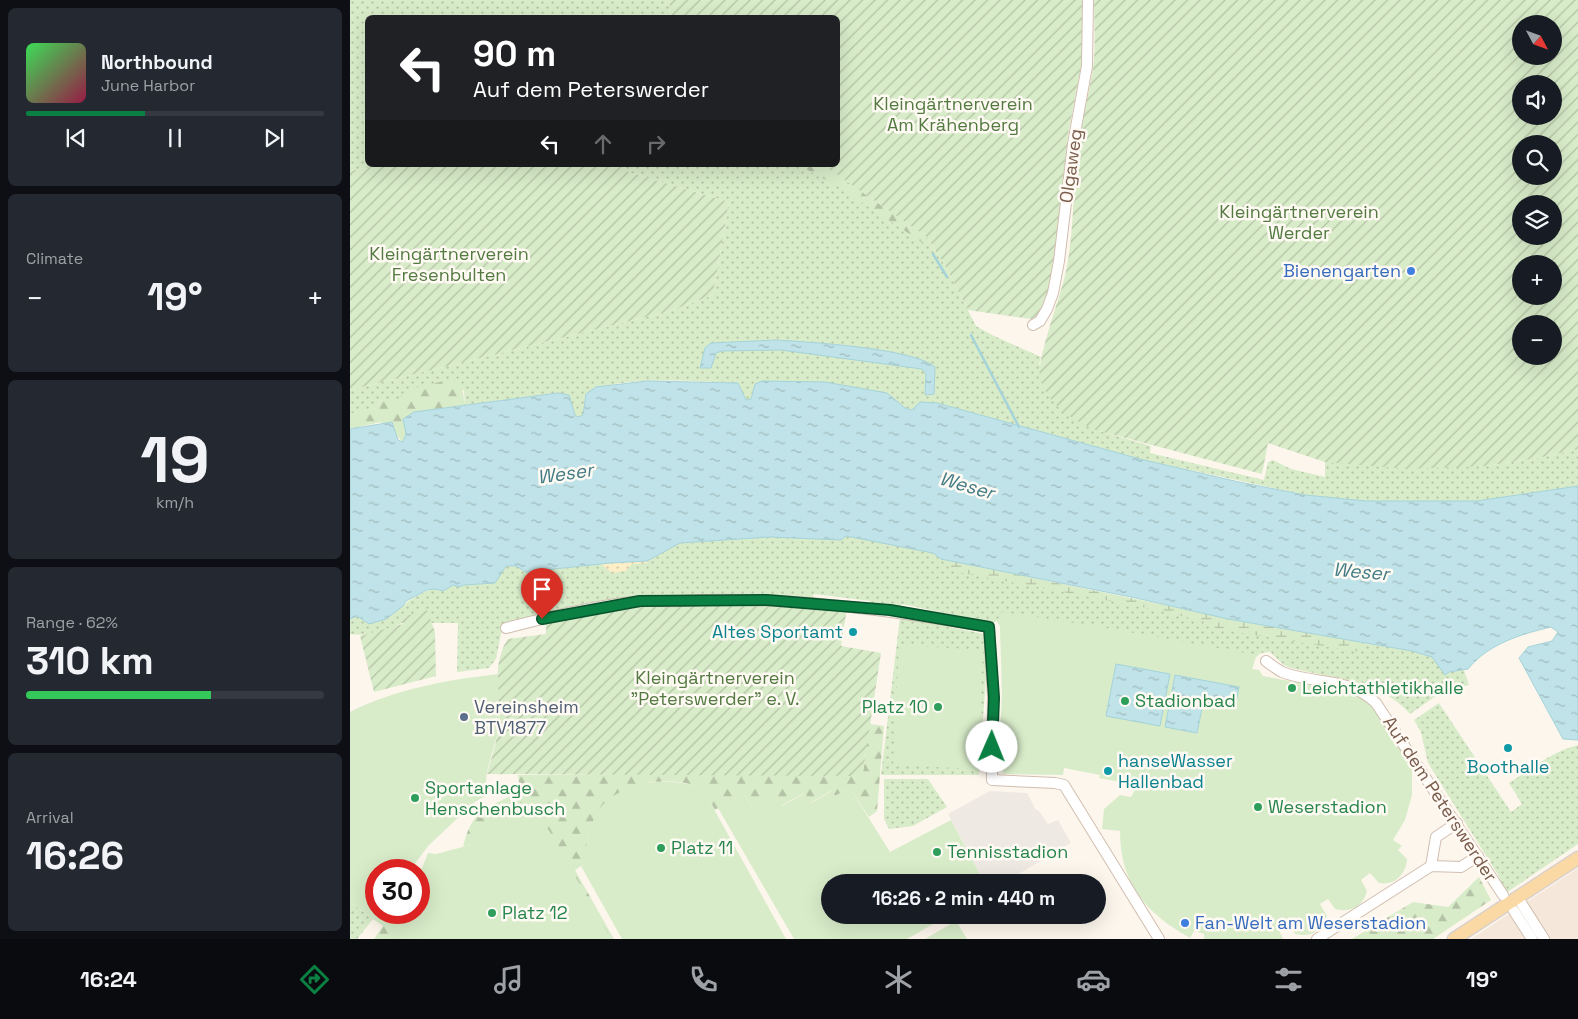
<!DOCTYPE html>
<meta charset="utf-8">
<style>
body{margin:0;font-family:"Space Grotesk",sans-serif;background:#242831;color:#f1f3f6;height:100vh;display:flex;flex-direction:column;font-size:19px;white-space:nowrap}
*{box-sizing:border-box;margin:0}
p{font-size:16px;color:#9ea1a6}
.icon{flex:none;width:28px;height:28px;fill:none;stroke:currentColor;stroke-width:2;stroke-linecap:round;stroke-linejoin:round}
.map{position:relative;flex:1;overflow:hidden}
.details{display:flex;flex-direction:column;gap:8px;padding:8px;background:#0d0f14;width:350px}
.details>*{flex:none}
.guide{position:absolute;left:15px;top:15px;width:475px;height:152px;border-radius:8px;box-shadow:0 5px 20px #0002;background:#202124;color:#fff;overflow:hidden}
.needle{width:32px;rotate:131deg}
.controls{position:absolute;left:1162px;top:15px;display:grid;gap:10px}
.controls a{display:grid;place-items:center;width:50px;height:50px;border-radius:50%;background:#171b24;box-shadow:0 5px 20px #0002;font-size:25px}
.speed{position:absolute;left:15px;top:859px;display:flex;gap:10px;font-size:25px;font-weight:700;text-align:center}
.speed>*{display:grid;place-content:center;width:65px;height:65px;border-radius:50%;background:#171b24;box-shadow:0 5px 20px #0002;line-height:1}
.speed .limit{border:8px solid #d22;background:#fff;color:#111}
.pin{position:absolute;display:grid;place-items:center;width:42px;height:42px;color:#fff;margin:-51px -21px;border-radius:50% 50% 50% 0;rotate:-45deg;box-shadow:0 0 5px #0007}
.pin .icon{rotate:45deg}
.me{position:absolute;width:55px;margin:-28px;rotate:1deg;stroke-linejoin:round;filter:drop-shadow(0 0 4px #0008)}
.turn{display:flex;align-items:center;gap:18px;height:105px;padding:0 25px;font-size:22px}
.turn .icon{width:65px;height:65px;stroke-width:2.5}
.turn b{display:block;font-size:35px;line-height:42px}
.lanes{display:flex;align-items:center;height:48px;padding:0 25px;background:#0003;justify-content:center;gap:25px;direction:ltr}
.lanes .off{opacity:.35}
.big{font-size:38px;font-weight:700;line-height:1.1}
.details .widget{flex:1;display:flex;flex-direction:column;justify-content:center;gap:8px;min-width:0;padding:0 18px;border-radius:8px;background:#242831}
.details .dial{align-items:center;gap:0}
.dial b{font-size:65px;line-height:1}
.song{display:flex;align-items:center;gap:15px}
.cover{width:60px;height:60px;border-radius:8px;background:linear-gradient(135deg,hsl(130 70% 55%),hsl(340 70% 35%))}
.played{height:5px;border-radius:2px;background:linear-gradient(90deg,#0b8043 40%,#363941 40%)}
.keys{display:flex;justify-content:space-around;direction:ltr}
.heat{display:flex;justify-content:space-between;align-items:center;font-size:28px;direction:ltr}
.charge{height:8px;border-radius:4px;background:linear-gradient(90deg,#34c759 62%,#363941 0)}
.trip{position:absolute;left:471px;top:874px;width:285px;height:50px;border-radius:25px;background:#171b24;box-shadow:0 5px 20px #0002;font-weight:700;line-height:50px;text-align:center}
.tab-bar{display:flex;height:80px;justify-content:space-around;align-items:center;background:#090b0e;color:#9ea1a6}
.tab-bar .icon{width:35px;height:35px}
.tab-bar .selected{color:#0b8043}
.tab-bar b{font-size:22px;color:#f1f3f6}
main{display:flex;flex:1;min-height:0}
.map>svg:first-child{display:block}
.residential{fill:#f5e8da}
.industrial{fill:#efe9e4}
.grass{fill:url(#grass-dots)}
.forest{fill:url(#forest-firs)}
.wetland{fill:url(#wetland-marsh)}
.sand{fill:url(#sand-dots)}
.garden{fill:url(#garden-furrows);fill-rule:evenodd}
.pitch{fill:#d8ecc9}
.water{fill:url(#water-ripples);stroke:#a5d3da}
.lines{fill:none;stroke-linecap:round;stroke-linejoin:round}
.stream{stroke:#a5d3da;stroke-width:2.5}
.minor-casing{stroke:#d1beb0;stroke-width:12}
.major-casing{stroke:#dad1cd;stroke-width:15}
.minor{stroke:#fff;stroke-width:10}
.major{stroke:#fbd9a5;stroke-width:12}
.route-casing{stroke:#07532c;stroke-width:12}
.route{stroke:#0b8043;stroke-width:9}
.shop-dot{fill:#3f7fe0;stroke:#fffaf3;stroke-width:2}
.culture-dot{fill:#0f9aa8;stroke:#fffaf3;stroke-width:2}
.leisure-dot{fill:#2e9e5b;stroke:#fffaf3;stroke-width:2}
.service-dot{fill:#5c6f8a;stroke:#fffaf3;stroke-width:2}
.labels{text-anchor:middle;stroke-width:5;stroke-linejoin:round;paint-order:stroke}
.park-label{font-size:18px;fill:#537a41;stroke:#fffaf3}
.street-label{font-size:18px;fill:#7a5c4d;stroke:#fffaf3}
.shop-label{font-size:18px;fill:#366cbe;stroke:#fffaf3;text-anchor:end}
.culture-label{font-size:18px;fill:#0d838f;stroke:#fffaf3;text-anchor:end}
.leisure-label{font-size:18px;fill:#27864d;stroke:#fffaf3;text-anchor:start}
.service-label{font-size:18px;fill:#4e5e75;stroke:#fffaf3;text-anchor:start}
.water-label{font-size:19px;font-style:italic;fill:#437c86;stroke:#fffaf3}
</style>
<main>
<section class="details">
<div class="widget">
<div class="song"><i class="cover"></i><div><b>Northbound</b><p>June Harbor</p></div></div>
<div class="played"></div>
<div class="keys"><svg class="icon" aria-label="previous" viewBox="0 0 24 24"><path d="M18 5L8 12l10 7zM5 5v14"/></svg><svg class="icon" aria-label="pause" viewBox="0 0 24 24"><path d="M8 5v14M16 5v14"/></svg><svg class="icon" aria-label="next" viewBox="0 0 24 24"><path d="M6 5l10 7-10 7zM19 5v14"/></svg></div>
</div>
<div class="widget"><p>Climate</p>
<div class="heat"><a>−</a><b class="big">19°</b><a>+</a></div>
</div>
<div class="widget dial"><b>19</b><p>km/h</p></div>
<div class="widget"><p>Range · 62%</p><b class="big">310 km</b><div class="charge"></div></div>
<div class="widget"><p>Arrival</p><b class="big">16:26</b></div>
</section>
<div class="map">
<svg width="1228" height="939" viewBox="0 0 1228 939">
<defs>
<pattern id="grass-dots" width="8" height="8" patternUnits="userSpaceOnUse" patternTransform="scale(1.25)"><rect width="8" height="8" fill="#d8ecc9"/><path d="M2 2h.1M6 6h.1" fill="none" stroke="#b4c2a5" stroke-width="1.8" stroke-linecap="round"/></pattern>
<pattern id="forest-firs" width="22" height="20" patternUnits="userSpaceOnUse" patternTransform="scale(1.25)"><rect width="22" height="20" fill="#d8ecc9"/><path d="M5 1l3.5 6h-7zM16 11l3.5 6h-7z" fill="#b4c2a5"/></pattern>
<pattern id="wetland-marsh" width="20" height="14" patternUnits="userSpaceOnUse" patternTransform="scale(1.25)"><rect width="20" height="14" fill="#d8ecc9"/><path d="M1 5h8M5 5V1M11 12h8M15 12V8" fill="none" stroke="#b4c2a5"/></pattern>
<pattern id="sand-dots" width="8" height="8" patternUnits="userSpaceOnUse" patternTransform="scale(1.25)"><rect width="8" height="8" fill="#fcefc7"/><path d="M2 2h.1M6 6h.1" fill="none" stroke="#d1c5a4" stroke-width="1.8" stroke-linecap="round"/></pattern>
<pattern id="garden-furrows" width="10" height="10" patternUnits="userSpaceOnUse" patternTransform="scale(1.25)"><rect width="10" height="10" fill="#d8ecc9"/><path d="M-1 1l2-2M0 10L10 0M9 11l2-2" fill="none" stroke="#b4c2a5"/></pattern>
<pattern id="water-ripples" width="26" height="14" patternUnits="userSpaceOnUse" patternTransform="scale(1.25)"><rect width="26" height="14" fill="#bfe3e8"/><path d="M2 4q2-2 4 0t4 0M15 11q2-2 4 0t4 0" fill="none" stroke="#a0bbbe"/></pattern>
</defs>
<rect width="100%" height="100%" fill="#fdf6ec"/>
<path class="residential" d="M1228,868V939H1121L1166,909Z"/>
<path class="industrial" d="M640,791L677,793L686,810H688L698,824L708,820L721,843L655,882H634L598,814Z"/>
<path class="grass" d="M0,0H320L319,17L18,18V165H31L0,171Z
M273,165H473L577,237L596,267L626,326L644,336L691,357L689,364L749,431L801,446L800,453L914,480L918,462L923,460L941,469L975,477V462L1136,466L1188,458L1228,449V486L1127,501H1016L955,495L790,459L587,403L565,406L562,410L555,408L537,393L405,384L401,400H396L388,383C352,382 265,374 236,394L233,415L228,417L225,415L219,395L208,393L115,405L114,390L47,400H31L26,408L0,414V390L317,312L363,295L379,202L278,172Z
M496,536L583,553L591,559L878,619L1062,651L1082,657L1099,672L1114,670L1119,685L1093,691L1060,714C1031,680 981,678 941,668L934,665L920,652L911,653L906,657L901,654L651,645L650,626L647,621L641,624L630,623L629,620L552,604L549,609L521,604L520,601L464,594L463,597L395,595H305L195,612V615L153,624L146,659L139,668L107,672L108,623H81L76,610C55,623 26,638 0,634V619L7,616L19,624C45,617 59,595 84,589L89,591L103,584L109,587L114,585L144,583L156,566H166L176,572L260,563L297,561L330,543L420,537L491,540Z
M550,617L634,634L637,664L629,775H531Z
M1089,703L1161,812L1172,804L1159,783C1181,769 1203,751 1228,745V844L1156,893L1148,875L1078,763L1071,732L1064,720Z
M534,779H578L597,807L563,826L539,829L534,819Z
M0,902L23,919L7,939H0Z"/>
<path class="forest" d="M449,165H473L577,237L573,243L492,189Z
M102,379L111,381L115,405L64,412L54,419L56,434L53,442L31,422L0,429V414L26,408L31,400H47L56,390Z
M520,724L534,726L527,811L519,817L500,788L485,796L481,791L460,803L454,793L431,806L402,807L394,794L365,810C347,776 329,782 295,782L239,833L234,864L225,870L264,939H254L176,799L124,842L125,844L113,847C122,808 137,809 170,791L168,775L513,772Z
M1129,877L1141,900L1083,939H1002L1063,902L1098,907Z
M28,913H56V939H24L33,926L23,919Z"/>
<path class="wetland" d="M591,559C732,587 871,618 1012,643L1010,652L867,629L857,622L797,608L603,571Z"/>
<path class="sand" d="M297,561V563L282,564L276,571L262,573L251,564Z"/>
<path class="garden" d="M320,0H733L734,51L718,135L703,275L700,291L687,316L681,319L618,310L596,267L577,237L473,165H488V18H319Z
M744,0H1228V449L1188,458L1136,466L1057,469L975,462L918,443L912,474L749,431C725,423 696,403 690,377C686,360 712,293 716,271C724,232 723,190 727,150C730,123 739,96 743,68C746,46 744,22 744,0ZM1171,24H1204V56H1171ZM1171,84H1204V116H1171ZM1171,144H1204V176H1171ZM1171,204H1204V236H1171ZM1171,264H1204V296H1171ZM1171,324H1204V356H1171Z
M31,165H273L278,172L379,202L363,295L317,312L0,390V171Z
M363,602L497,608L491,646L531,653L513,772L505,776L137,774C141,759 147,743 148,727C150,699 141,663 158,639L196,634V624L202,622L297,606Z
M77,610L85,632L86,676L24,692L10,636L53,624L52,617Z"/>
<path class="pitch" d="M652,612L751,627L901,654L906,657L902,669L909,670L913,676L944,682L957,680L1015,695L1062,762V795L1055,820L1043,840L1052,846L1048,850L1057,859C1056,875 1044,886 1029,883L1020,873L1011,880L1017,891C1013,907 1000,913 985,909L978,899L970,904L977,916C971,931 961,938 945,934L939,924L929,930L933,939H854V934L844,931L840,938C796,913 770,884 770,831L752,829L754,809L770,795L781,797L789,782L783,780L781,784L749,778L750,775L714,768L713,775L653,774L654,754H649L652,694L650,626L647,621Z
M549,645L633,650L627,769L543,765Z
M148,674C148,692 150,711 148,729C145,751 132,773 137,795L125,802L79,845L60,870H26L28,913L23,919L0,902V712C45,689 97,680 148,674Z
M295,782C315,783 337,779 354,791L436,939H272L231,866L234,864C241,815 245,798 295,782Z
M500,788L540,852L601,820L634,882H480V915H599L557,939H444L368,808L394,794L402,807L424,795L432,806L455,793L461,803L482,791L485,796Z
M176,799L200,832L261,939H56V913L69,912V876L78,853L86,854L124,844L123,842Z
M606,921L617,939H575Z"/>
<path class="water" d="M426,340C458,342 563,348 585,367L584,394L575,395L576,374L572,369L431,350L372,351L366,353L361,368H350L355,348L361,343Z
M297,381L388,383L396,400L401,399L405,384L412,381L475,382L537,393L555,408L562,410L570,402L587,403L790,459L889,482L955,495L1016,501H1127L1228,486V740L1213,739L1169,658L1178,647L1202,641L1208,632L1201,627C1171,634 1138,644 1118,669L1099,672L1095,675L1082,657L1062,651L878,619L786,598L591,559L583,553L496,536L491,540L420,537L330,543L297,561L260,563L176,572L166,566H156L145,583L114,585L109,587L103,585L93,591L84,589L77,590L56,601L53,606L36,619L19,624L7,616L0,619V429L42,422L48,440L53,442L56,434L53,419L64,412L208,393L219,395L225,415L228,417L233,415L236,394L246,387Z
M766,664L820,674L810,726L756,716Z
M825,675L889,687L885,708L821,696Z
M820,701L852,708L847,733L815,727Z"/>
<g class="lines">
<path class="stream" d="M583,254L597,277
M621,335L669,427"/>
<g class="minor-casing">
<path id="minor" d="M683,325L690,321L697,309L703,293L709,261L723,144L737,66L738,0
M156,628C199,617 247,605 291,601C303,600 316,602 329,601C434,595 535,610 639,627L643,697L642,780L705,783L714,785L809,939
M916,661C921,665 927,669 932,672C965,685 998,676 1026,703L1153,895
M1081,866L1086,837L1107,823
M1168,898L1194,939
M1164,911L1182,939
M967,939L1081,866L1111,867L1128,856"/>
</g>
<g class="major-casing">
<path id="major" d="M1104,939L1228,858"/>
</g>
<use href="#minor" class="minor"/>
<use href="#major" class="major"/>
</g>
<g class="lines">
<g class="route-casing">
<path id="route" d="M192,619L290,601L417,600L540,610L639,627L644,698L642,747"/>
</g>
<use href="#route" class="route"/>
</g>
<g class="shop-dot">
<circle cx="1061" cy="271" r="5"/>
<circle cx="835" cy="923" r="5"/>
</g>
<g class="culture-dot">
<circle cx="503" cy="632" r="5"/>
<circle cx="1158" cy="748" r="5"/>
<circle cx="758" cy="771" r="5"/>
</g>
<g class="leisure-dot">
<circle cx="942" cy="688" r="5"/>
<circle cx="775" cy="701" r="5"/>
<circle cx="588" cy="707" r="5"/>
<circle cx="65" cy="798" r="5"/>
<circle cx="908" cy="807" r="5"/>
<circle cx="311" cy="848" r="5"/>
<circle cx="587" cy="852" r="5"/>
<circle cx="142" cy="913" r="5"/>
</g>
<circle class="service-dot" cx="114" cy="717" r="5"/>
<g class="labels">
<g class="park-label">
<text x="603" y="110">Kleingärtnerverein<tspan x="603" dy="21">Am Krähenberg</tspan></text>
<text x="949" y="218">Kleingärtnerverein<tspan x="949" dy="21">Werder</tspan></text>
<text x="99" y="260">Kleingärtnerverein<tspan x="99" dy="21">Fresenbulten</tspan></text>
<text x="365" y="684">Kleingärtnerverein<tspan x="365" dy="21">"Peterswerder" e. V.</tspan></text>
</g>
<g class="street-label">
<text transform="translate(721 166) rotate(-82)" y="6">Olgaweg</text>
<text transform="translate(1090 799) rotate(57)" y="6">Auf dem Peterswerder</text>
</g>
<g class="shop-label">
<text x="1051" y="277">Bienengarten</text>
<text x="845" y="929" text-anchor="start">Fan-Welt am Weserstadion</text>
</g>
<g class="culture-label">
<text x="493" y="638">Altes Sportamt</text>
<text x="768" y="767" text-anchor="start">hanseWasser<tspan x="768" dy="21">Hallenbad</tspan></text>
<text x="1158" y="773" text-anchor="middle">Boothalle</text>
</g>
<g class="leisure-label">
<text x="952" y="694">Leichtathletikhalle</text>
<text x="785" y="707">Stadionbad</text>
<text x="578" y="713" text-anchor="end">Platz 10</text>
<text x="75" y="794">Sportanlage<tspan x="75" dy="21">Henschenbusch</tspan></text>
<text x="918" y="813">Weserstadion</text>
<text x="321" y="854">Platz 11</text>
<text x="597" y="858">Tennisstadion</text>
<text x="152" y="919">Platz 12</text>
</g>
<g class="service-label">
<text x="124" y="713">Vereinsheim<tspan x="124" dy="21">BTV1877</tspan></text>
</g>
<g class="water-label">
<text transform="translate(215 473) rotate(-8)" y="7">Weser</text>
<text transform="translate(617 485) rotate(16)" y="7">Weser</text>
<text transform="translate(1011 571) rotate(5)" y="7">Weser</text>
</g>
</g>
</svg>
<div class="controls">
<a><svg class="needle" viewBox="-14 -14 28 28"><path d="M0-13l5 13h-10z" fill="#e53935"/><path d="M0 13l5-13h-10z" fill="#9ea1a6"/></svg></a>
<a><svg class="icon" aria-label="sound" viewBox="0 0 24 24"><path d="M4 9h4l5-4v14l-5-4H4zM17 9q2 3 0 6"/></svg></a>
<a><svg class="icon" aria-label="search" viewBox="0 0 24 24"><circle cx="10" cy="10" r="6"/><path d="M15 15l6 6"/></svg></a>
<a><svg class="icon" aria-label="layers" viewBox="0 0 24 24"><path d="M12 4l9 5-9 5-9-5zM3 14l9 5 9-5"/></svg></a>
<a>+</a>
<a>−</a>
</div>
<div class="speed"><div class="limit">30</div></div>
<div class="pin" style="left:192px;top:619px;background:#d93025"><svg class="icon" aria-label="arrive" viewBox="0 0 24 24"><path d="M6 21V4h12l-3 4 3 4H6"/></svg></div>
<svg class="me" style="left:642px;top:747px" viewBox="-20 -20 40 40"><circle r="19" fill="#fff"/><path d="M0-13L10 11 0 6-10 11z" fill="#0b8043"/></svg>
<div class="trip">16:26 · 2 min · 440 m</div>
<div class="guide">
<div class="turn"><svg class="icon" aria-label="left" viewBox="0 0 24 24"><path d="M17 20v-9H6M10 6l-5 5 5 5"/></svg><div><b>90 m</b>Auf dem Peterswerder</div></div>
<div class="lanes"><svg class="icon" aria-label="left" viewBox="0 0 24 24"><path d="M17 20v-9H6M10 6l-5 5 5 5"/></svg><svg class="icon off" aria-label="ahead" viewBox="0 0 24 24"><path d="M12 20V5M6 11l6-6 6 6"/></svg><svg class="icon off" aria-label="right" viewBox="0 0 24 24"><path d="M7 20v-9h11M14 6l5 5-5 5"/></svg></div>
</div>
</div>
</main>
<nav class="tab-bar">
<b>16:24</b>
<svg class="icon selected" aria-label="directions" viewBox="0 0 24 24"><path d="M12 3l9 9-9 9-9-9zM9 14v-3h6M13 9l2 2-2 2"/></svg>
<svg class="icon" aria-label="music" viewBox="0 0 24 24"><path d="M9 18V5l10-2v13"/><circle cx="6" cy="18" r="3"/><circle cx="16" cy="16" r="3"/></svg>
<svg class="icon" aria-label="phone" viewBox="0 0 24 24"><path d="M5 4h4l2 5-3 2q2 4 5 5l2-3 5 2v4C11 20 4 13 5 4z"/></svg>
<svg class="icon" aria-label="climate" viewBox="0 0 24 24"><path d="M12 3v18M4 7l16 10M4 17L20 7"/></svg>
<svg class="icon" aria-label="car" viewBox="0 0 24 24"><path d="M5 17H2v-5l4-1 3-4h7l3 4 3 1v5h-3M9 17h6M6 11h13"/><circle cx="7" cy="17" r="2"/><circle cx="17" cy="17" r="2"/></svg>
<svg class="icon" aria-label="filters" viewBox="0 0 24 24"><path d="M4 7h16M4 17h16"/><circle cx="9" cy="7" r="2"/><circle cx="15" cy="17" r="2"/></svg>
<b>19°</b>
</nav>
